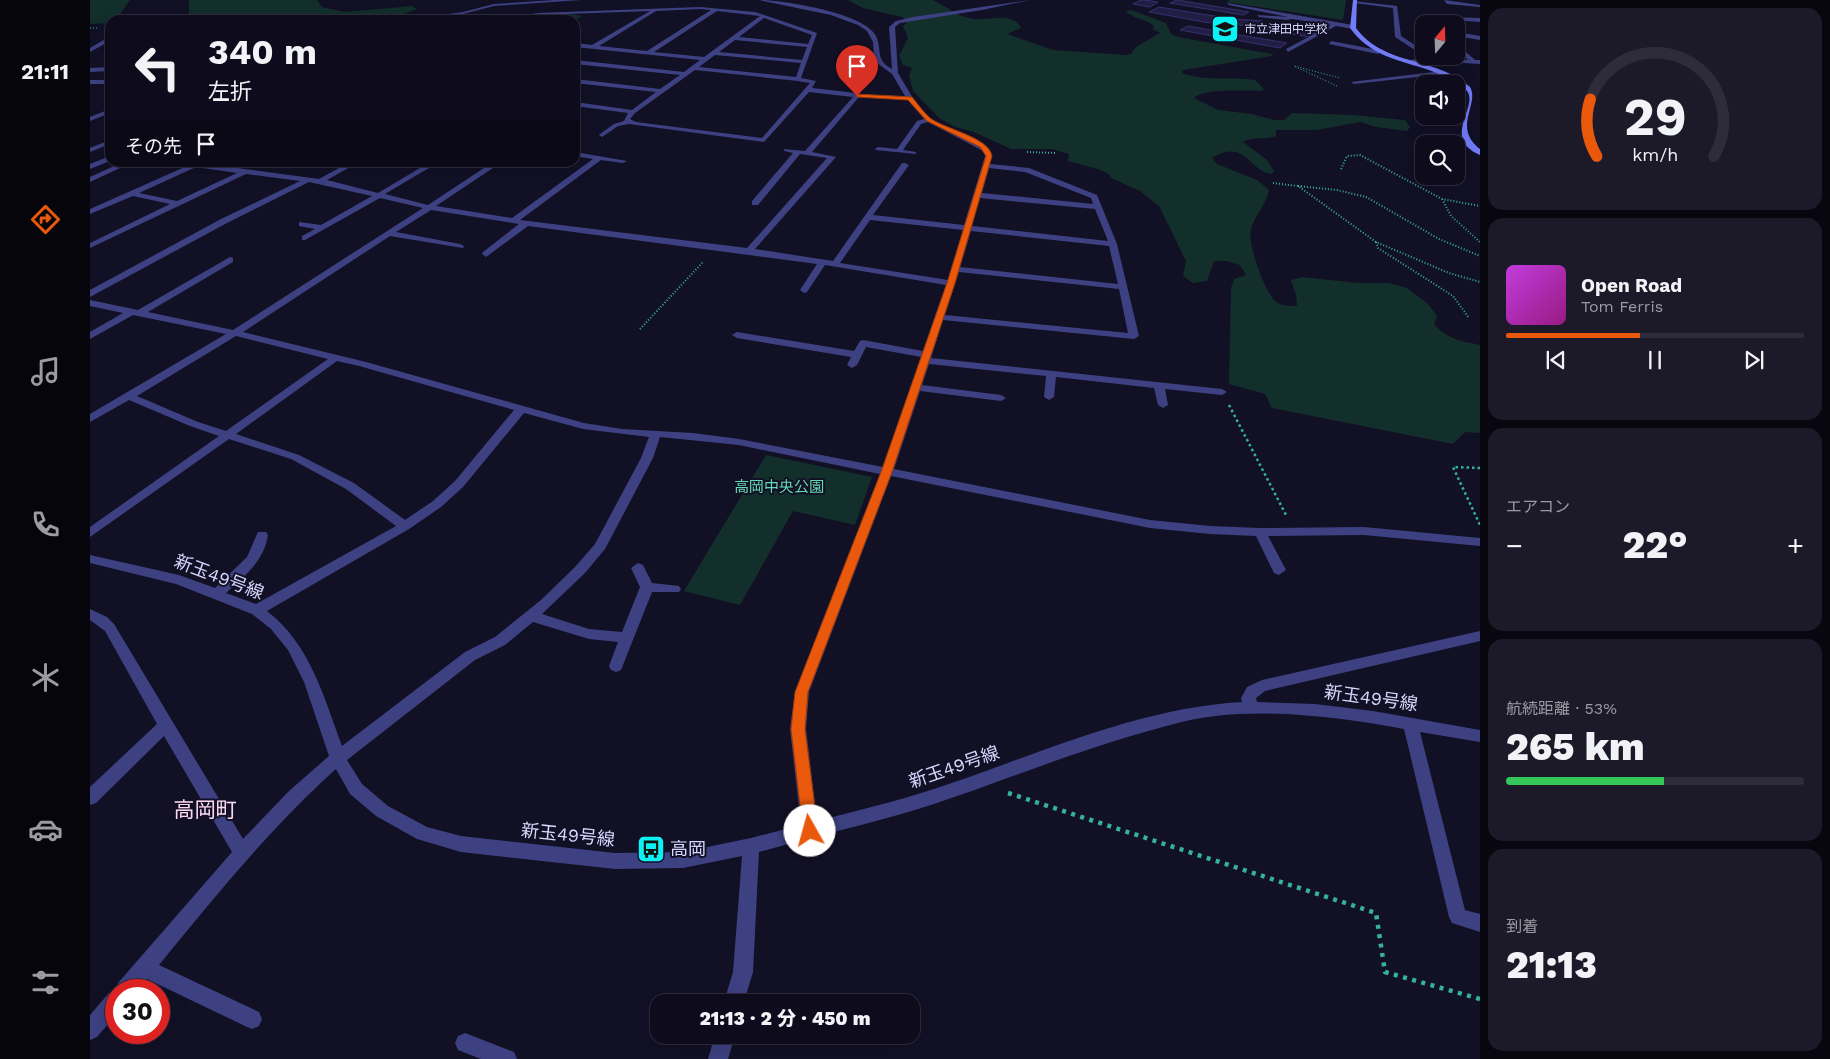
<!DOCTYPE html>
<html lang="ja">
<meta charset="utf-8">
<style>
body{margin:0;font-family:"Work Sans","Noto Sans JP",sans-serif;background:#1c1a29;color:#f1f3f6;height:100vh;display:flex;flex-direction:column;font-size:19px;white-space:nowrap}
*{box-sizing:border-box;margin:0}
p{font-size:16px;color:#9b9ba3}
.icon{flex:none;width:28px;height:28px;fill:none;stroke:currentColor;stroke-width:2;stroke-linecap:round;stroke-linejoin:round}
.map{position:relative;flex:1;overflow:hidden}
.side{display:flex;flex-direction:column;gap:8px;padding:8px;background:#08070f;width:350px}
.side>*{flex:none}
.hud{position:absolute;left:15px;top:15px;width:475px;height:152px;border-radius:15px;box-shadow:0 5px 20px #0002,0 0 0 1px #2e2c3b;background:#0e0c1c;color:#f1f3f6;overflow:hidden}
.needle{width:32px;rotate:19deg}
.buttons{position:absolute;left:1325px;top:15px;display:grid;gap:10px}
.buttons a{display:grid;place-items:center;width:50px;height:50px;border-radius:10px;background:#0e0c1c;box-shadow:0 5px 20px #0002,0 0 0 1px #2e2c3b;font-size:25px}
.speed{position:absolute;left:15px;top:979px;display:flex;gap:10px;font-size:25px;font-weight:700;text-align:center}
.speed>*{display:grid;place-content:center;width:65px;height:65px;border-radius:50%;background:#0e0c1c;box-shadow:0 5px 20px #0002,0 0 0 1px #2e2c3b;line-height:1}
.speed .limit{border:8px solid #d22;background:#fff;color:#111}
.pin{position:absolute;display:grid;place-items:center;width:42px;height:42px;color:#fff;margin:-51px -21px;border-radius:50% 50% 50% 0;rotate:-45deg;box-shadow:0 0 5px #0007}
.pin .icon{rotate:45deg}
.me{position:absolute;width:55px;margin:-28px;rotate:353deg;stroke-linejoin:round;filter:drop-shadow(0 0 4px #0008)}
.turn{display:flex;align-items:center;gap:18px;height:105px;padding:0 20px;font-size:22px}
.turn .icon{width:65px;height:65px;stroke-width:2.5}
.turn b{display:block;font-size:35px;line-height:42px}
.then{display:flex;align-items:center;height:48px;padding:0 20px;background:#0003;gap:10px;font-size:19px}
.big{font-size:38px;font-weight:800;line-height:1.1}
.side .card{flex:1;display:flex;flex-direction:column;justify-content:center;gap:8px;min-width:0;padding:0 18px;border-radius:15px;background:#1c1a29}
.side .dial{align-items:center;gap:0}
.dial svg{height:130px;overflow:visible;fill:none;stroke:#2e2c3b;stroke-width:7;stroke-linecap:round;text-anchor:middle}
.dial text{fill:#f1f3f6;stroke:none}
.song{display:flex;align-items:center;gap:15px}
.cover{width:60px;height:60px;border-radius:8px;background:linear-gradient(135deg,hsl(290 70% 55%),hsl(310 70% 35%))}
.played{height:5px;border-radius:2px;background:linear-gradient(90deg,#ea580c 45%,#2e2c3b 45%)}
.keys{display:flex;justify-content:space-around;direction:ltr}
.heat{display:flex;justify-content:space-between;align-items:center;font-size:28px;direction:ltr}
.charge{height:8px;border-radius:4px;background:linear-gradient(90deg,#34c759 53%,#2e2c3b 0)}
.trip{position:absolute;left:560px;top:994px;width:270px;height:50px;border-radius:15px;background:#0e0c1c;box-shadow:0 5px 20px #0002,0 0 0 1px #2e2c3b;font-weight:800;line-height:50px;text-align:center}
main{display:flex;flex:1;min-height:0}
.tab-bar{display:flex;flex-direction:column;width:90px;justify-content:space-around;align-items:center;background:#06050b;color:#9b9ba3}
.tab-bar .icon{width:35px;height:35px}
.tab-bar .on{color:#ea580c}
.tab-bar b{font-size:22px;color:#f1f3f6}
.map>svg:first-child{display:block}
.green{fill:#132f2b}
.building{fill:#221d45;stroke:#373070}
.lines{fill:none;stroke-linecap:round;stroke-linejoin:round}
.path-far3{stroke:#35b29f;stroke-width:1;stroke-dasharray:1 2;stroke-linecap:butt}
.path-far2{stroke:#35b29f;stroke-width:2;stroke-dasharray:1 2;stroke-linecap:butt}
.path-far1{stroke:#35b29f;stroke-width:2.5;stroke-dasharray:2.5 3;stroke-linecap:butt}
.path{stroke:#35b29f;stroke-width:4.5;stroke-dasharray:4 5.5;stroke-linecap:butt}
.service{fill:#3d4182;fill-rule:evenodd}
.minor{fill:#3d4182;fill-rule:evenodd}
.secondary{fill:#727bf8;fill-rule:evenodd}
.route{fill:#ea580c;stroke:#983908}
.labels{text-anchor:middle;stroke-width:4;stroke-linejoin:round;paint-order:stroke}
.far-poi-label{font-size:12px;fill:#d7d6fd;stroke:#121025;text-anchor:start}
.park-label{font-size:15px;fill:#65dab2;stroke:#121025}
.near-street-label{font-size:18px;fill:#d7d6fd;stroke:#121025}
.near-poi-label{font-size:18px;fill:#d7d6fd;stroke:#121025;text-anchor:start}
.near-quarter-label{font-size:21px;fill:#fdd8f3;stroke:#121025}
</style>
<main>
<nav class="tab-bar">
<b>21:11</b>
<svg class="icon on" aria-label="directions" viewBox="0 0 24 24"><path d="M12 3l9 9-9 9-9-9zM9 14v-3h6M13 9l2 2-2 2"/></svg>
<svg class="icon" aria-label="music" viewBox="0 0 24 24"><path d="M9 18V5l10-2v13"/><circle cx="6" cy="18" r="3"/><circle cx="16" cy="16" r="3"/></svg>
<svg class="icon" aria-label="phone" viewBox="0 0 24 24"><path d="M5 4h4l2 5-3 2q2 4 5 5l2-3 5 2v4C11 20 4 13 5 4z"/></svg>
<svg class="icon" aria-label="climate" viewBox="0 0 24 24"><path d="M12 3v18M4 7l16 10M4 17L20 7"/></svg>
<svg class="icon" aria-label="car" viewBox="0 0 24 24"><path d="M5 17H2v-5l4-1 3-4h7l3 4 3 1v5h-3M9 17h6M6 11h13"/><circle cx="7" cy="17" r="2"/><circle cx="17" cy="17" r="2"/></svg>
<svg class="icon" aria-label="filters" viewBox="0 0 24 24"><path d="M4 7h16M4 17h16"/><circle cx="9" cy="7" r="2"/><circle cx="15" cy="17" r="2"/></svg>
</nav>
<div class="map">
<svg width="1390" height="1059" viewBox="0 0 1390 1059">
<rect width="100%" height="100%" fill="#121025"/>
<path class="green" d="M0,0H40L26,20H20V23L0,24Z
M99,0H227L232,7L254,12L322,6L327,9L306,17L288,20H99Z
M758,0C771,0 835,0 843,0C857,6 866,17 884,19C899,21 922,11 931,28L917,34L963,50L1036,55L1041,54L1046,47L1070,33L1063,29L1064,26C1056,19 1043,19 1036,11L1041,10L1076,23L1081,34L1088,37L1182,54V56L1093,70L1092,73C1115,82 1142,76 1165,80L1174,89L1171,91C1155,91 1115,88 1104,98L1128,110L1162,114L1184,120H1194L1202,113L1263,115L1315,120L1320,127L1317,131L1286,127L1270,122L1227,130H1186V136C1176,140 1161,136 1153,142L1177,160L1184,171L1181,174C1159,170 1154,138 1122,158L1127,164L1167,180L1179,190C1176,205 1165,215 1161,229C1157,242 1174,291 1185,301C1191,306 1199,306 1207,306L1206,295L1201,280L1212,277L1268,283H1299L1317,288L1338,304L1347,316L1344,324C1357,339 1371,341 1390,345V433L1375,432L1363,444L1182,408L1175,394L1139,384L1141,288L1144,279L1156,275L1150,265L1136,261H1124L1117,281L1103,283L1093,276L1096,261L1069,206L1050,191L1021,178L1020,175L1011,170L978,161L979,154L962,149H921L884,132L865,127L849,118L823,91L819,75L822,68L813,65L809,56L818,38L813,26L818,21L812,17L773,8Z
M1140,0H1256L1253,20L1136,2Z
M480,14L493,16L484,20H410Z
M676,455L782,477L765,525L703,511L650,605L594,591Z"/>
<path class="building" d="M1051,0H1054L1068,2L1060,7L1043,4Z
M1087,0L1159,12L1153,15L1080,3Z
M1069,7L1130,17L1120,23L1059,12Z
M1144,19L1173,21L1170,23L1225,33L1219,37L1145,24L1132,32L1197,43L1190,48L1090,30L1098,26L1125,31Z"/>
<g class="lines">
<path class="path-far3" d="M0,28H7
M1247,86L1204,66L1250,78"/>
<path class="path-far2" d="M937,152L966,153
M1251,169L1257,156L1270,155L1352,199L1390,206
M1183,183L1208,186L1286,242L1359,273L1390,282
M1208,186L1247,190L1276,197L1349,239L1390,256
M1352,199L1361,216L1390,242
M1286,242L1288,248L1363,296L1379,318
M550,329L613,262"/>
<path class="path-far1" d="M1139,405L1196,515
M1390,468L1363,467L1390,525"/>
<path class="path" d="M918,793L1286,913L1295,972L1390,999"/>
<path class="service" d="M1137,3L1263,25L1266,27L1263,29L1246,26L1198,52L1196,49L1241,25L1202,19L1197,20L1169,17L1167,15L1198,17L1139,5Z"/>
<path class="minor" d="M465,0H491L404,6L373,14L313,20L373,12L404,4Z
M669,0C694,0 769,13 784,33C794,47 783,59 802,69L799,27L806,21L823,17L940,0L892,10L810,23L805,27L808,73L827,105L841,119L894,145C902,151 903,154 900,164L939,168L1007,195L1027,244L1049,336L1044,339L853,320L841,358L1132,389L1137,392L1132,395L1075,389L1078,405L1073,408L1068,405L1064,388L966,377L964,397L959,400L954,397L956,376L839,364L832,385L911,395L916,398L911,401L830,391L804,469L1060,520L1120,526L1170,528L1274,527L1390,538V546L1274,535L1178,536L1196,570L1189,575L1184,573L1166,536L1120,534L1060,528L801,476L719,692L716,729L727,821C765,811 804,802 841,790C943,757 1044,708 1152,702L1151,698L1157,687L1172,680L1390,631V641L1175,691L1166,698L1167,702L1225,704L1283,711L1390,730V742L1330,732L1375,910L1390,914V932L1362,923L1359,917L1314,729C1253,718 1188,709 1125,716C1097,719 1069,728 1041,736C973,756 908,783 841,805C784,823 726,836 669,852L663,972L654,1002H634L643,972L652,856L593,868L525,869L371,852L327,839L286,816L260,794L246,769C180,828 125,897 69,965L169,1012L172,1019L169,1026L162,1029L155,1026L57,979L48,990H26V1015L7,1037L0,1040V1015L19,993L26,990L28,983L142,852L74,736L6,803L0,805V787L67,724L15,631L0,620V609L17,617L24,624L153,839L199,791L239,756L214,682L198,650L181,629L162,614L86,584L0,563V555L89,575L125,588L157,557L168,532H176L178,535C174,561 155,576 136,593L166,604L306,526L256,489L201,459L139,439L0,537V527L129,436L100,426L39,400L0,422V414L136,334L43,315L0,339V332L33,313L0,306V300L48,310L140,257L143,258V262L58,312L143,330L333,208L290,198L215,240H212V236L225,229L209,226V222L231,225L282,196L219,182L137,223L0,297V290L131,219L210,181L156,174L0,248V243L80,204L43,196L0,214V209L97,166L79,162H103L229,179L260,162H269L237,180L288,193L340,162H349L295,194L338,205L403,162H412L346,206L422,218L503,159L485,156V152L537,161L533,163L511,160L430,220L657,248L737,158L710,154L668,205H662V201L703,153L694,151V149L715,151L763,97L719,92L674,142L539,124L528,126L512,137L509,135L510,134L524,124L534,121L538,113L485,106V102L542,110L566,92L485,83V79L570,89L590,75L485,64V60L594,72L610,60L485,47V43L502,45L560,11L448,15L403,20L448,13L610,7L665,12L727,33L711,78L726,81L722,88L783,95L815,96L802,74L787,63L784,57L783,42L777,31L768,25L741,15ZM610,9L621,10L557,51L509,46L566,11ZM627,11L670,16L614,57L564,52ZM674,18L722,35L718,44L649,37ZM645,40L717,47L712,60L629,52ZM625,55L711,63L706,77L609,67ZM605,70L708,81L720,83L672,138L546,122L540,119L545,113ZM769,97L818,100L834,119L827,121L807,149L788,147L785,149L786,150L826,154V152L813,150L831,124L838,122L895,152V156L874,225L783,215L819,165L815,163H812L743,261L665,249L746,157L722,152ZM106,167L147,173L87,201L49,193ZM899,168L935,172L1001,198L1003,204L892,193ZM890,198L1005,209L1018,241L882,226ZM341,210L429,224L393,252L392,254L396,257L438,226L727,264L710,290L714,293L717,292L735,265L856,285L833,351L773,340L770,341L764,351L647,332L642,335L647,338L761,357L757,365L762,368L767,365L776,347L831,357L793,467L649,439L603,433L532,429L494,423L276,362L153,332L300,236L373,248L374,246L370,244L306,232ZM780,220L873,230L858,280L750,263ZM881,231L1019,246L1028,284L870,267ZM869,272L1029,289L1038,333L855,315ZM146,336L238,359L136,431L108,422L47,396ZM247,361L269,366L424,410L365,481L343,501L315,520L264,483L209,455L146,434ZM434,413L493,429L559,437L551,458L505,544L485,567L451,600L405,637L375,652L252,746C234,697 220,644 177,611L319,529L351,507L373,487ZM570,437L649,445L790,474L705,692L700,729L711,825L661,838L593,852L525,853L371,836L337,827L298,806L272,784L257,760L385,660L415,645L443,622L499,639L528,642L519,666L521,670L526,672L531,670L562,592H589L591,589L589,586L562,583L553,565L548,563L541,568L550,587L532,632L499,629L452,614L495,573L515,549L563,458Z
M1354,0L1390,5V7L1357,4Z
M1263,1L1307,6L1311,36L1334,51V56L1305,37L1303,8L1265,3Z
M1358,17L1390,18V22L1361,20L1363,24H1358L1356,18Z
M1366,32L1390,36V40L1366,36Z
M17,38H20V41L0,52V48Z
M1241,41L1288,50L1291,52L1288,54L1239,44Z
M1369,46L1385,60H1390V64L1341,61L1316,63L1313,61L1341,57L1378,60L1367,49Z
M20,67V71L0,72V68Z
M1352,71L1354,74L1264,84L1261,82Z
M0,80H20V84H0Z
M20,109V113L0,121V117Z
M20,140V144L0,152V148Z
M20,156V161L0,169V164Z
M33,162H43L0,182V177Z
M375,1033L424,1052L427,1059H391L368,1050L365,1043L368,1036Z
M625,1035H645L638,1059H618Z"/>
<path class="secondary" d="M1263,0H1267L1266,28C1295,67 1346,56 1380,87C1390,104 1362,127 1390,149V155C1351,138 1389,107 1377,91C1372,84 1362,80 1354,76C1319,60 1285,62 1260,28Z"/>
</g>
<path class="route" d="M765,94L822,97C828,104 833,112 840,118C854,129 899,137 902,156L865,283L802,472L718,692L715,729L728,831L726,836L720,838L715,836L713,831L701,729L705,692L791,472L857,283L896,156L890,147L837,121L818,100L767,97Z"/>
<defs>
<g id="school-square" transform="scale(1.4375)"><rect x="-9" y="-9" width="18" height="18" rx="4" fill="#0cf1f3" stroke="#121025"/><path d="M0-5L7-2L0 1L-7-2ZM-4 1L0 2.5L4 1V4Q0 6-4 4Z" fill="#111"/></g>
<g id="bus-square" transform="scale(1.4375)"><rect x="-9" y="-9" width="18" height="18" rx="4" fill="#0cf1f3" stroke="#121025"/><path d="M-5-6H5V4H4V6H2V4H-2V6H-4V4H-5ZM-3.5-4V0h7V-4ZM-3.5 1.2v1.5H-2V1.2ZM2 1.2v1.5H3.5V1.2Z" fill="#111"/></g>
</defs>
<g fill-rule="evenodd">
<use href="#school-square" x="1135" y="29"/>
<use href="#bus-square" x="561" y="849"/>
</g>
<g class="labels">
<g class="far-poi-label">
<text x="1154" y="33">市立津田中学校</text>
</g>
<g class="park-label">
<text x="689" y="492">高岡中央公園</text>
</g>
<g class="near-street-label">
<text transform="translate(129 577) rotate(21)" y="6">新玉49号線</text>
<text transform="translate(1281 698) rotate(8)" y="6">新玉49号線</text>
<text transform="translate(864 767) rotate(-19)" y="6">新玉49号線</text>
<text transform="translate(478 835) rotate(6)" y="6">新玉49号線</text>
</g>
<g class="near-poi-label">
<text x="580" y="855">高岡</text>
</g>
<g class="near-quarter-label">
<text x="115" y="817">高岡町</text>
</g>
</g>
</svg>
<div class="buttons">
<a><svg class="needle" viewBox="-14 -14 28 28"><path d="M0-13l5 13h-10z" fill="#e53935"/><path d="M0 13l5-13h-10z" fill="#9b9ba3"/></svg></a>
<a><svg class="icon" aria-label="sound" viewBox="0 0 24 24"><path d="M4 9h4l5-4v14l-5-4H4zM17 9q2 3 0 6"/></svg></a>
<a><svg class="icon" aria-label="search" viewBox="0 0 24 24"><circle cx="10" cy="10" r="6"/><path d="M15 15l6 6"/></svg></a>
</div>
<div class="speed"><div class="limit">30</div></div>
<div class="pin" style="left:767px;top:96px;background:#d93025"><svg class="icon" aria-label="arrive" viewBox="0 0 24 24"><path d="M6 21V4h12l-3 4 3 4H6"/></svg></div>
<svg class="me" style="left:720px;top:831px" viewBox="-20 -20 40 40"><circle r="19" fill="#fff"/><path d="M0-13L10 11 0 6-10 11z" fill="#ea580c"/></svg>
<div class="trip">21:13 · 2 分 · 450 m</div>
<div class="hud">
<div class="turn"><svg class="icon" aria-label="left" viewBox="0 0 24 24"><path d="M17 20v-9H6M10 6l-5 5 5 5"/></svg><div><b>340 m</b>左折</div></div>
<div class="then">その先<svg class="icon" aria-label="arrive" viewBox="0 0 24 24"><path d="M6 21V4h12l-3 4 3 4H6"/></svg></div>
</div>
</div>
<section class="side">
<div class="card dial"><svg viewBox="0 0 100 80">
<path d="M14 69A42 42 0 1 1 86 69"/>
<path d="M14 69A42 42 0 0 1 10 34" stroke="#ea580c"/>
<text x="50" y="56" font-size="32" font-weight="700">29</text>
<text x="50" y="72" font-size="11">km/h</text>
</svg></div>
<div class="card">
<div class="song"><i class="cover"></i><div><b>Open Road</b><p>Tom Ferris</p></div></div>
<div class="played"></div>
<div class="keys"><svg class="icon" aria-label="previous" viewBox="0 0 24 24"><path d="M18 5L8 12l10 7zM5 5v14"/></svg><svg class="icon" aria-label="pause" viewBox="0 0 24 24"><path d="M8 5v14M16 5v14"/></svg><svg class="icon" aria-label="next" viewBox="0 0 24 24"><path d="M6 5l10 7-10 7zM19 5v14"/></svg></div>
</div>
<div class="card"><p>エアコン</p>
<div class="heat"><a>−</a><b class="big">22°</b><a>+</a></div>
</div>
<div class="card"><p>航続距離 · 53%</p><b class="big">265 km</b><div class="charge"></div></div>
<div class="card"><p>到着</p><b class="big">21:13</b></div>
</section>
</main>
